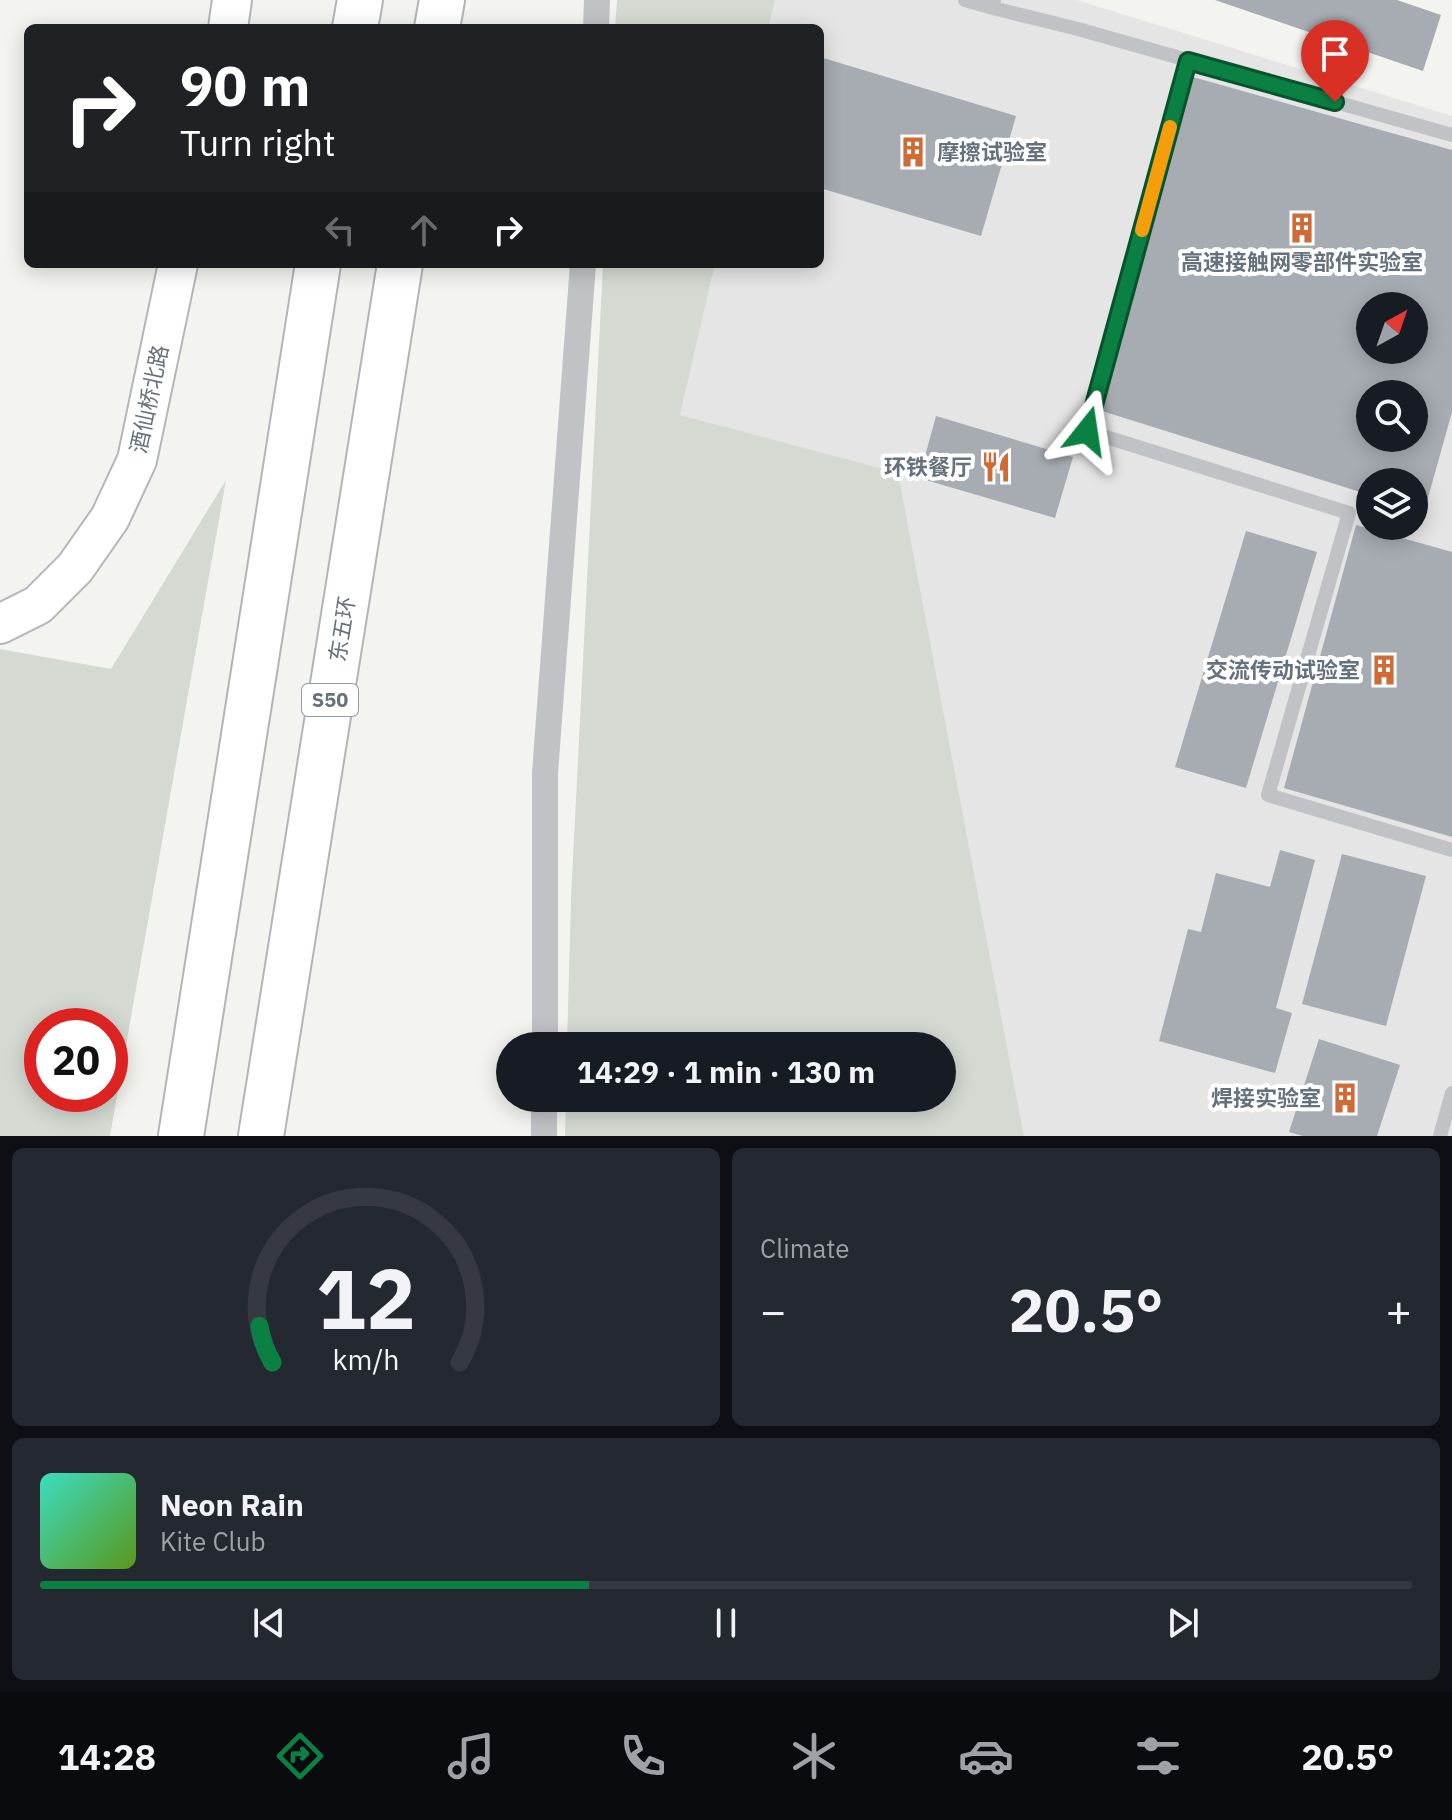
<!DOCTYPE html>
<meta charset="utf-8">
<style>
body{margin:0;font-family:"IBM Plex Sans","Noto Sans SC",sans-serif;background:#242831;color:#f1f3f6;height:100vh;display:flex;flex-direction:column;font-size:30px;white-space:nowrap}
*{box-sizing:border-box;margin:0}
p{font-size:26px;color:#9ea1a6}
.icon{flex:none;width:44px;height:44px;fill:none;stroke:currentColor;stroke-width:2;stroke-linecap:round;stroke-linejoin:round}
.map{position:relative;height:1136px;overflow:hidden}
.sheet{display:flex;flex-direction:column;gap:12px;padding:12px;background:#0d0f14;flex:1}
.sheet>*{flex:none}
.hud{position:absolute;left:24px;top:24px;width:800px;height:244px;border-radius:12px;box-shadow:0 4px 20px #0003;background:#202124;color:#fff;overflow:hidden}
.needle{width:52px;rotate:40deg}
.tools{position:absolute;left:1356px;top:292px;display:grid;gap:16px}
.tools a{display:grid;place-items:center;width:72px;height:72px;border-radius:50%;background:#171b24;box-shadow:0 4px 20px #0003;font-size:40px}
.speed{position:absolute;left:24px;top:1008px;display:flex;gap:16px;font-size:40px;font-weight:700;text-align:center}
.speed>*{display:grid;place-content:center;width:104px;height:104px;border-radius:50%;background:#171b24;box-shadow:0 4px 20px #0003;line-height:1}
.speed .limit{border:12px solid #d22;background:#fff;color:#111}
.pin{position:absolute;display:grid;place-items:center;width:68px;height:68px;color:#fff;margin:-82px -34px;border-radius:50% 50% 50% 0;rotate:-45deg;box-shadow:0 0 8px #0007}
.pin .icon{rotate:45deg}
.me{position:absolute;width:88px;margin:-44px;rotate:15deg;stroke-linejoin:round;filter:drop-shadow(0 0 6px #0008)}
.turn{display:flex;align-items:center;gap:28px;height:168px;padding:0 24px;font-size:36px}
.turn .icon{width:104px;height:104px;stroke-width:2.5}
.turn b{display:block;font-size:56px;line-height:68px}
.lanes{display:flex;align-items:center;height:76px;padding:0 24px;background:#0003;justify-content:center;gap:40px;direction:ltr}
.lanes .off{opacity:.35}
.big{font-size:60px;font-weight:700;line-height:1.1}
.sheet .card{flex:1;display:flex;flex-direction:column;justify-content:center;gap:12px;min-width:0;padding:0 28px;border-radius:12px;background:#242831}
.sheet .dial{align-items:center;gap:0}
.dial svg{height:208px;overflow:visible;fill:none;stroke:#363941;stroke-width:7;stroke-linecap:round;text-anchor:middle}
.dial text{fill:#f1f3f6;stroke:none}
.song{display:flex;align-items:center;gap:24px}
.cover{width:96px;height:96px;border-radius:12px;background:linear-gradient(135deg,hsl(170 70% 55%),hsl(90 70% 35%))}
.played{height:8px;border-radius:4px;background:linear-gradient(90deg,#0b8043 40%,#363941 40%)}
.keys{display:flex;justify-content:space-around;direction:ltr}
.heat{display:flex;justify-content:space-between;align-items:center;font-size:44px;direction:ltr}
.sheet .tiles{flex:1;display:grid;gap:12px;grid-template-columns:1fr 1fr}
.card:last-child{grid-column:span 2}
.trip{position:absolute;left:496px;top:1032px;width:460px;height:80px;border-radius:40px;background:#171b24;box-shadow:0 4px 20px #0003;font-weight:700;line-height:80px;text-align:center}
.menu{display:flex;height:128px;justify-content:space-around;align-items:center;background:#090b0e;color:#9ea1a6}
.menu .icon{width:56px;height:56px}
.menu .active{color:#0b8043}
.menu b{font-size:36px;color:#f1f3f6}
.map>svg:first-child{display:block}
.built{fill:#e4e5e4;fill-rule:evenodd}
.green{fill:#d4dad2;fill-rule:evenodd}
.building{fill:#a6acb2;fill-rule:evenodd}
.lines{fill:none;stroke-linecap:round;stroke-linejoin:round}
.secondary-casing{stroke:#b2b6ba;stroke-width:42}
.highway-casing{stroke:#b2b5b8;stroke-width:48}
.lane{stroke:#c0c2c5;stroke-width:14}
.street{stroke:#c0c2c5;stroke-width:26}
.secondary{stroke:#fff;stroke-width:38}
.highway{stroke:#fff;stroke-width:44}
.route-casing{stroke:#07532c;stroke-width:20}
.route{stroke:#0b8043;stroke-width:14}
.slow{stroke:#f59e0b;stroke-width:14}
.labels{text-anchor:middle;stroke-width:8;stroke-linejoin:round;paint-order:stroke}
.shield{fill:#fff;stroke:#949ca5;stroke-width:2}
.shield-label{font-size:20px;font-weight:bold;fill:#66717e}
.poi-label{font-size:22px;font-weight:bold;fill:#66717e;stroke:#fff;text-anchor:end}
.street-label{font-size:22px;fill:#66717e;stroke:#fff}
</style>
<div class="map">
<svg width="1452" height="1136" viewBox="0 0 1452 1136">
<rect width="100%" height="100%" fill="#f3f4f0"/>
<path class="built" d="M775,0H1077L1452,116V1136H1024L898,474L680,415L715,264H820V28H768ZM1370,306H1414V350H1370ZM1370,394H1414V438H1370ZM1370,482H1414V526H1370Z"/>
<path class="green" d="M617,0H775L768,28H615Z
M603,264H715L680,415L898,473L1024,1136H565L566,1098H942V1046H567L571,898Z
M226,480L110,1136H0V649L111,669ZM42,1026H110V1094H42Z"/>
<path class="building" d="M1215,0H1397L1441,15L1423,71Z
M820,57L1016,116L981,236L820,188Z
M1193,77L1452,150V412L1424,512L1414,509V482H1370V495L1102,411ZM1370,306H1414V350H1370ZM1370,394H1414V438H1370Z
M936,416L1073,457L1055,518L919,478Z
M1356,525L1452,552V837L1284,788Z
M1246,531L1317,552L1246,788L1175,767Z
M1280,850L1315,860L1276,1008L1292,1013L1275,1073L1159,1041L1188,929L1201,932L1216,873L1270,887Z
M1342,854L1426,876L1386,1026L1302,1004Z
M1319,1039L1400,1065L1377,1136H1303L1289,1132Z"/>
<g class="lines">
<g class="secondary-casing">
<path id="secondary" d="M228,28L232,0
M0,624L38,605L75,568L110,518L137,460L178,264"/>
</g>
<g class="highway-casing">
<path id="highway" d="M355,28L360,0
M437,28L442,0
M181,1136L318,264
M261,1136L400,264"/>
</g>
<path class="lane" d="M965,0L993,8
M994,0L993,8L1078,29L1452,135
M1188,61L1087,431L1349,513L1268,795L1452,850
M1440,1136L1452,1093"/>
<path class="street" d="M596,28L597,0
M545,1046V773L583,264
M544,1136V1098"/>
<use href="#secondary" class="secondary"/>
<use href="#highway" class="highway"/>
</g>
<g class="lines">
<g class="route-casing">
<path id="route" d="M1087,431L1188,61L1335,102"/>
</g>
<use href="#route" class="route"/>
<path class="slow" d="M1142,230L1170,127"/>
</g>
<defs>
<g id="building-bare" transform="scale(2.4)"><path d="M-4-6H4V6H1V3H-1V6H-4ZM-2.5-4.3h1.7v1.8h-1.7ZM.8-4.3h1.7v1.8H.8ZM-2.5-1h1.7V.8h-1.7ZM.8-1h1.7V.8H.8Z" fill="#d06b35" stroke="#fff" stroke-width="2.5" paint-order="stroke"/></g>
<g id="restaurant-bare" transform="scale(2.4)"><path d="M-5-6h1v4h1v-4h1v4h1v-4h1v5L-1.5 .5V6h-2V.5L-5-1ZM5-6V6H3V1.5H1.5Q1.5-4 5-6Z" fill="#d06b35" stroke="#fff" stroke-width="2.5" paint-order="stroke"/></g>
</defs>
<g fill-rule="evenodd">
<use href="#building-bare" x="913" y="152"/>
<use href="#building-bare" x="1302" y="228"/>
<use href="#restaurant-bare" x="996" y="467"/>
<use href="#building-bare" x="1384" y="670"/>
<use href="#building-bare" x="1345" y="1098"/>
</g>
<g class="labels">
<rect class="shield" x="302" y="684" width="56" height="32" rx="6"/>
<g class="shield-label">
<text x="330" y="707">S50</text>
</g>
<g class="poi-label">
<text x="937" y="160" text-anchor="start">摩擦试验室</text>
<text x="1302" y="270" text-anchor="middle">高速接触网零部件实验室</text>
<text x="972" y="475">环铁餐厅</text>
<text x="1360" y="678">交流传动试验室</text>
<text x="1321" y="1106">焊接实验室</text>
</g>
<g class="street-label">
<text transform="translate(149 399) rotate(-78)" y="8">酒仙桥北路</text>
<text transform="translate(342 629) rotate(-81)" y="8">东五环</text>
</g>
</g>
</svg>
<div class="tools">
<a><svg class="needle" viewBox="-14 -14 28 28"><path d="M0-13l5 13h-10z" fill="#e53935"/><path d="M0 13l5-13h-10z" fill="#9ea1a6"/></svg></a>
<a><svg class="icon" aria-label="search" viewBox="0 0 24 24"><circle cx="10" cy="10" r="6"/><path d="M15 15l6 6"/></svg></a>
<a><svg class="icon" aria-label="layers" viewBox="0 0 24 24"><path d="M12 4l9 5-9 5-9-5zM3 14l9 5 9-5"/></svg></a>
</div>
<div class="speed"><div class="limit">20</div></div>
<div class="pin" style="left:1335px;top:102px;background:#d93025"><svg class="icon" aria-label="arrive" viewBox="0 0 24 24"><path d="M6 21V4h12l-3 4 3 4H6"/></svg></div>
<svg class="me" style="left:1087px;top:431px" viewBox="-20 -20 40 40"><path d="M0-17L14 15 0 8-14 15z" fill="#0b8043" stroke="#fff" stroke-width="4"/></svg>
<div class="trip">14:29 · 1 min · 130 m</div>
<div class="hud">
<div class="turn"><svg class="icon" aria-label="right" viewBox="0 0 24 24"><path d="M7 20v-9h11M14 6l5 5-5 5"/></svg><div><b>90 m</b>Turn right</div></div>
<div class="lanes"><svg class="icon off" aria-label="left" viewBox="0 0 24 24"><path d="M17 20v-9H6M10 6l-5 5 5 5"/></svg><svg class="icon off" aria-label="ahead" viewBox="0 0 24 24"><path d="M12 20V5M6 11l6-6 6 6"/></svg><svg class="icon" aria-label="right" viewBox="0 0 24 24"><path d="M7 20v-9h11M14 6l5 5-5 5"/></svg></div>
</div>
</div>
<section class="sheet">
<div class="tiles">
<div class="card dial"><svg viewBox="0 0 100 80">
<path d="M14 69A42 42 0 1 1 86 69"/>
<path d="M14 69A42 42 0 0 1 9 55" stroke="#0b8043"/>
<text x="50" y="56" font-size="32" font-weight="700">12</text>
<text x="50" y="72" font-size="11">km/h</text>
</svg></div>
<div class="card"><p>Climate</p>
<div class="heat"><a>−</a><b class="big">20.5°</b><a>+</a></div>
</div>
<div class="card">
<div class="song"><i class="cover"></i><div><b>Neon Rain</b><p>Kite Club</p></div></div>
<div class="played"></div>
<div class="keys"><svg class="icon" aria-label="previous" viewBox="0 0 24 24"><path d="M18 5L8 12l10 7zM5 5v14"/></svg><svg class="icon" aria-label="pause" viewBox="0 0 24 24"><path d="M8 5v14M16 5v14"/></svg><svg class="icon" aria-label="next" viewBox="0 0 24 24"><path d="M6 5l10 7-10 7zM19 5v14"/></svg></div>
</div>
</div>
</section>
<nav class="menu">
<b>14:28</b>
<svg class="icon active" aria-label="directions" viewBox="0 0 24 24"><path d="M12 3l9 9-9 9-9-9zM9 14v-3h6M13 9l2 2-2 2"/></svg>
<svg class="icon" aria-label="music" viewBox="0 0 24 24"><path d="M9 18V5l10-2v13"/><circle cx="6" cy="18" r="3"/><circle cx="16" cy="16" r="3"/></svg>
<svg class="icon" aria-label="phone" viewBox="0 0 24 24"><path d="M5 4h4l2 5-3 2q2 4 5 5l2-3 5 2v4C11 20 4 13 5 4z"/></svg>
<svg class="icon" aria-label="climate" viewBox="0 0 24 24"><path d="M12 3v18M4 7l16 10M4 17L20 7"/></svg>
<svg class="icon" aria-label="car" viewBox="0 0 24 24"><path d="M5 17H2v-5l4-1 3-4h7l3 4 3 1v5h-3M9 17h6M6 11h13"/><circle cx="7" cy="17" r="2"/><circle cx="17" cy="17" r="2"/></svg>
<svg class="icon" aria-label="filters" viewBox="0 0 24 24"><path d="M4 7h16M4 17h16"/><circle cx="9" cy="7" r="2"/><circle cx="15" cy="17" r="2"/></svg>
<b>20.5°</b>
</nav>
